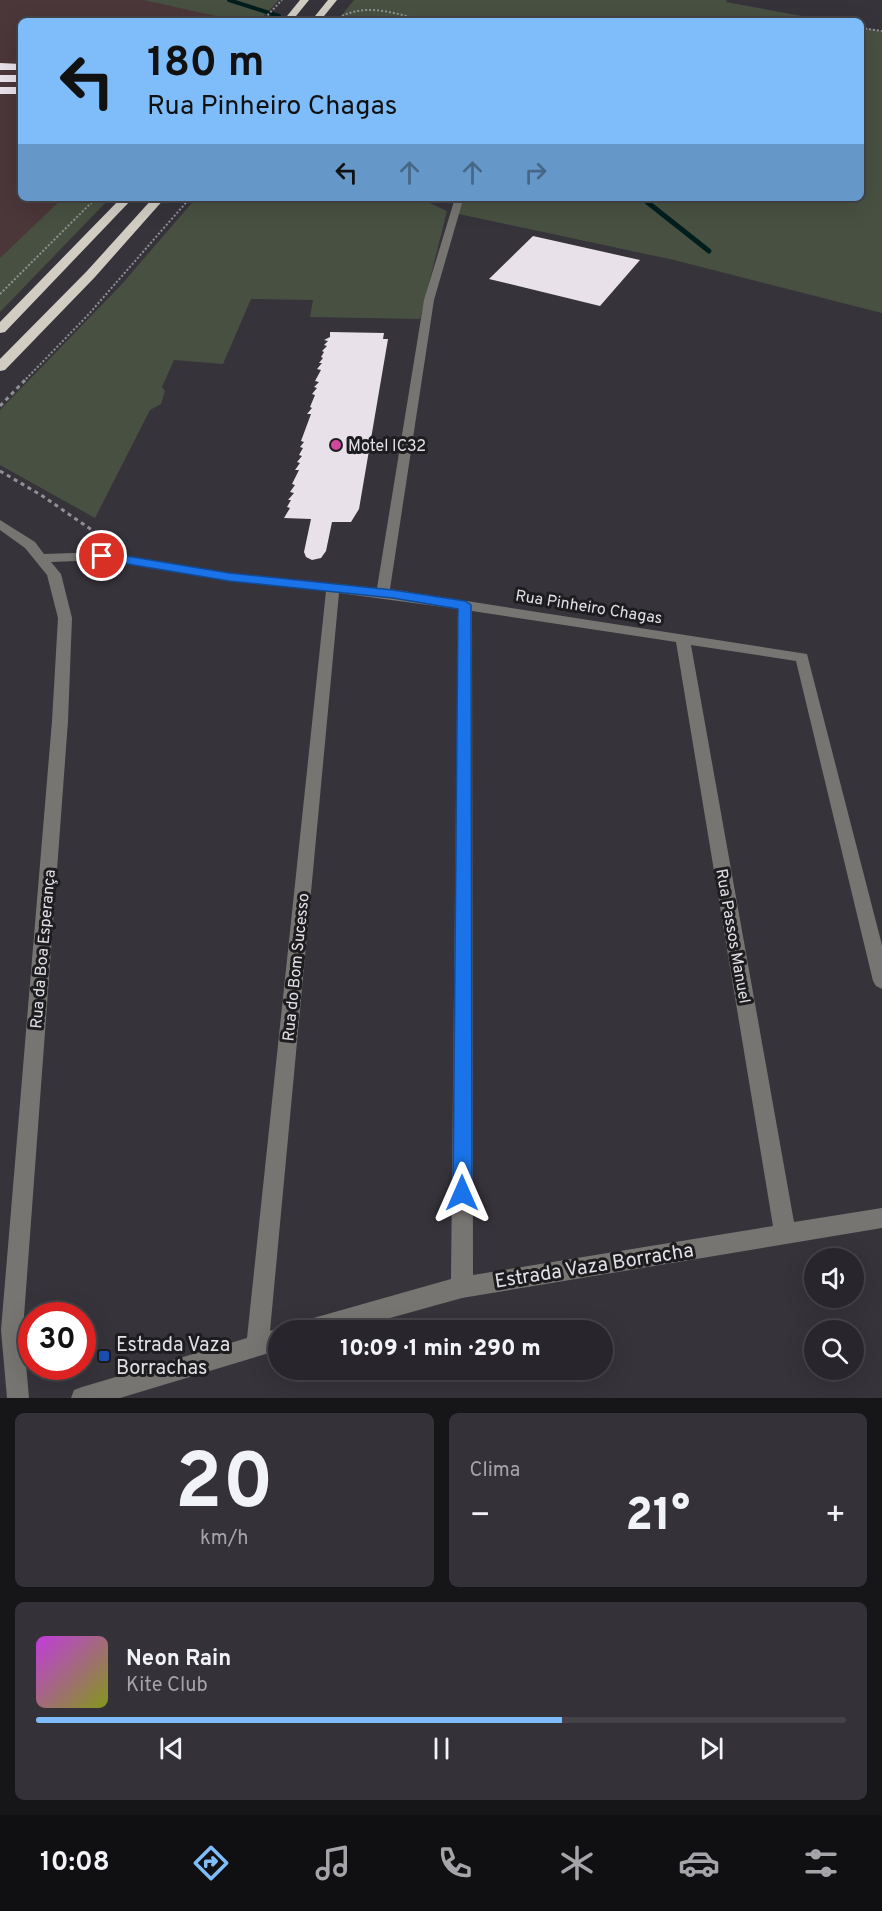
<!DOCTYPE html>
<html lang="pt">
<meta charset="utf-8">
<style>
body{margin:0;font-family:Overpass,sans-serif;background:#343238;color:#f1f3f6;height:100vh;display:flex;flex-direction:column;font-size:22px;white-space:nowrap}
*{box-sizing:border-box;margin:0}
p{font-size:20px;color:#a5a5a9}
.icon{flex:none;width:33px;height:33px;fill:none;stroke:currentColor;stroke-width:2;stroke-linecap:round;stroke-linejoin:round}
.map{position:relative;height:1398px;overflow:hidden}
.panel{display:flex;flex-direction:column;gap:15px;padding:15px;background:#161518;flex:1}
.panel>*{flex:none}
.hud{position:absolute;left:18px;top:18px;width:846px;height:183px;border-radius:9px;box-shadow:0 6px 24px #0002,0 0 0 2px #444348;background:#7fbdfa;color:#111;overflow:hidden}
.fabs{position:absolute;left:804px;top:1248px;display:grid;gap:12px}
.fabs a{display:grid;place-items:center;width:60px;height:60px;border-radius:50%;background:#28262c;box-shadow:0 6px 24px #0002,0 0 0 2px #444348;font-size:30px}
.speed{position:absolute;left:18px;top:1302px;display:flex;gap:12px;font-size:30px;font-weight:700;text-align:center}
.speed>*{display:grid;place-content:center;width:78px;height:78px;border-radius:50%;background:#28262c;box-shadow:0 6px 24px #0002,0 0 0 2px #444348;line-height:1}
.speed .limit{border:9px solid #d22;background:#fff;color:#111}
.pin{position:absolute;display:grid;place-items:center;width:51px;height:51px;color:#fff;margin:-26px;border:3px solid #fff;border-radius:50%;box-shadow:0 2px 6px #0007}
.me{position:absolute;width:66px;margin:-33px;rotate:0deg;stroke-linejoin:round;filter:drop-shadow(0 0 4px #0008)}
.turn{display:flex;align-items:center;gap:21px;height:126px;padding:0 30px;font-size:27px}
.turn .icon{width:78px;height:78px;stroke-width:2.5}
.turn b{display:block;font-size:42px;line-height:51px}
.lanes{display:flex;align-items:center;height:57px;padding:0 30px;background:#0003;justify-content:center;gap:30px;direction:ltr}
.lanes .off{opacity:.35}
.big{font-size:45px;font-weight:800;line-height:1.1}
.panel .card{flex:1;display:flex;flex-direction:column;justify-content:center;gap:9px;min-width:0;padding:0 21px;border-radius:9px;background:#343238}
.panel .dial{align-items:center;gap:0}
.dial b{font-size:78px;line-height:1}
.song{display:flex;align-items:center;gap:18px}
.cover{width:72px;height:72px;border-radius:9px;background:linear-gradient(135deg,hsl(290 70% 55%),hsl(70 70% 35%))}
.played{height:6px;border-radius:3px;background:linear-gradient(90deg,#7fbdfa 65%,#444348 65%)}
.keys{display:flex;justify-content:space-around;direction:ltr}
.heat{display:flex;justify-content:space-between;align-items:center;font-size:33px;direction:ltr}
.panel .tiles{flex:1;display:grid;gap:15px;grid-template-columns:1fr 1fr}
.card:last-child{grid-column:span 2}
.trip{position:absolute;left:268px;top:1320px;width:345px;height:60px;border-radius:30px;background:#28262c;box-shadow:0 6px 24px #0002,0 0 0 2px #444348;font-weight:800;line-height:60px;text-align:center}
.tabs{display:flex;height:96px;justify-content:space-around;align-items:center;background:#100f12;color:#a5a5a9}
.tabs .icon{width:42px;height:42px}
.tabs .current{color:#7fbdfa}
.tabs b{font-size:27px;color:#f1f3f6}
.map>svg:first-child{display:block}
.commercial{fill:#4b3639}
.green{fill:#485141}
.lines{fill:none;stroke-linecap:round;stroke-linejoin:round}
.stream-far1{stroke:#011e1f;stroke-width:4}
.stream{stroke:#011e1f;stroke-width:5}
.building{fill:#e9e1e9}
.path-far1{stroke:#929096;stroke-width:2;stroke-dasharray:2 2;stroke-linecap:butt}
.path{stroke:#929096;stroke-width:3;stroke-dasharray:4 4;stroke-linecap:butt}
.minor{fill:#777571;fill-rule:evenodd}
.highway{fill:#d1cdc3;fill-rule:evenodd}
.route{fill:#1a73e8;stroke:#114b97;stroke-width:1.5}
.hotel-dot{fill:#d1479c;stroke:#1d1c1f;stroke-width:2}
.transit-dot{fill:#1a4fb4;stroke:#1d1c1f;stroke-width:2}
.labels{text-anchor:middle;stroke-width:6;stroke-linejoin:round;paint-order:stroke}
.poi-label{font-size:16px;fill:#e2e0e5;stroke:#1d1c1f;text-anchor:start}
.street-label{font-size:16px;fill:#e2e0e5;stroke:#1d1c1f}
.near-street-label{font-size:20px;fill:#e2e0e5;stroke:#1d1c1f}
.near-poi-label{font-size:20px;fill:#e2e0e5;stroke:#1d1c1f;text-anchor:start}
</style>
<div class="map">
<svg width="882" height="1398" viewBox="0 0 882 1398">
<rect width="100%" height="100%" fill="#36333b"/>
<path class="commercial" d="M0,0H143L247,21H21V198H87L0,283Z"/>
<path class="green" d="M143,0H279L259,21H239Z
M354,0H727L726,2L829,21H337Z
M861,27L882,31V313L674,260L454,213L459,198H861Z
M63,198H110L0,312V258Z
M196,198H419L447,211L420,319L310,317L313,300L251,299L223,364L174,360L162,387L165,391L161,404L150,410L95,518L0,465V410L122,284Z"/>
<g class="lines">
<path class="stream-far1" d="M229,0L279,16"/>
<path class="stream" d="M642,198L709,251"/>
</g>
<path class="building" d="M0,63L21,64V70H0Z
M0,75H21V82H0Z
M0,87H21V88L17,94H0Z
M533,236L640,260L600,306L489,279Z
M330,332L384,333L383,339H388L359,509L351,522H332L326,551L321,558L312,560L306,557L304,552L311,519L284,518L290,508L287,507L291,500H288L294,493L290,492L295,485L292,484L299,470H295L300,463L297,462L302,456L299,455L303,448L300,447L304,442L301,441L311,414H307L312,408L310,407L315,395L312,394L317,388L314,387L319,382L315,381L321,370L317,369L322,363H319L323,358L321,357L324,352L322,351L327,346L324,345L328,341L324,340L330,337Z"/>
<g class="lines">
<path class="path-far1" d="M342,16C369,3 397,14 425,21
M262,21L282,0
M861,28L882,31
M0,294L96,198
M26,379L88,315L190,198"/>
<path class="path" d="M0,406L27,378
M0,471L41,495L105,539"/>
<path class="minor" d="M455,198L463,200L434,300L390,589L807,654L882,945V989L876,986L873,981L796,661L691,645L794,1222L882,1208V1228L462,1298L347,1330H299L302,1322L310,1319L451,1279L458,609L339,593L270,1331L279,1328L285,1330H279V1350L120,1398H71L74,1390L82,1387L247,1338L326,591L229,581L102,560L51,562L61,574L72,618L68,721L23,1330L29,1398H7L1,1330L52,721L58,618L47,575L25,548L0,530V520L35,542L44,554L102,552L229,573L377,588L424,300ZM472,611L676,642L773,1226L473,1275Z"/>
<path class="highway" d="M300,0H309L292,21H283Z
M328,0H337L320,21H311Z
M121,198H133L5,332L0,333V322Z
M153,198H165L95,277L5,370L0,371V359L87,271Z"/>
</g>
<path class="route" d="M102,552L229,573L393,590L465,601L471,605L472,1193L469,1200L462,1202L456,1200L453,1193L458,609L393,598L229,581L98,559V553Z"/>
<circle class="hotel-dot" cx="336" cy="445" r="6"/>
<rect class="transit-dot" x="98" y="1350" width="12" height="12" rx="3"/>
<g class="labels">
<g class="poi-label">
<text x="348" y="451">Motel IC32</text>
</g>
<g class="street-label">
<text transform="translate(589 606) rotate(9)" y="6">Rua Pinheiro Chagas</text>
<text transform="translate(734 936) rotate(80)" y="6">Rua Passos Manuel</text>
<text transform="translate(42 949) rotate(-85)" y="6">Rua da Boa Esperança</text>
<text transform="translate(295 967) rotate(-84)" y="6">Rua do Bom Sucesso</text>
</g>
<g class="near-street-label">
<text transform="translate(594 1265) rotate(-9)" y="7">Estrada Vaza Borracha</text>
</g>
<g class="near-poi-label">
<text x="116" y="1351">Estrada Vaza<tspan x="116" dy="23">Borrachas</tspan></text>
</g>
</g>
</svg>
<div class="fabs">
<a><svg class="icon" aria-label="sound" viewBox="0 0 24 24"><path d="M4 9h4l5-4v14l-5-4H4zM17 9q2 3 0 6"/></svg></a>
<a><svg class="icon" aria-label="search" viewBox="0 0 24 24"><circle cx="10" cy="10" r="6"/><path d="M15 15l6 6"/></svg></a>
</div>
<div class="speed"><div class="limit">30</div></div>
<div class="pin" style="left:102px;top:556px;background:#d93025"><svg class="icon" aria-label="arrive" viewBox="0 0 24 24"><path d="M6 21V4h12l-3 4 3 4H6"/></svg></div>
<svg class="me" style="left:462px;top:1193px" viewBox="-20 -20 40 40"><path d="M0-17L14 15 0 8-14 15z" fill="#1a73e8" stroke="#fff" stroke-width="4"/></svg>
<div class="trip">10:09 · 1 min · 290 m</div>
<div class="hud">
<div class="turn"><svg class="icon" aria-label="left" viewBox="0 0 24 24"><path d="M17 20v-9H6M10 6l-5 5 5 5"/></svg><div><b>180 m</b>Rua Pinheiro Chagas</div></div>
<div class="lanes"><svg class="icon" aria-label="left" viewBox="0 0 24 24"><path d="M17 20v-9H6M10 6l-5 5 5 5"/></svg><svg class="icon off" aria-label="ahead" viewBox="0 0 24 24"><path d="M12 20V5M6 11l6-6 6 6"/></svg><svg class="icon off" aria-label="ahead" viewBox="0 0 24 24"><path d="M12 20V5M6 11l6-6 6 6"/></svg><svg class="icon off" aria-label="right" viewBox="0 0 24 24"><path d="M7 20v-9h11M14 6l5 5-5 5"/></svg></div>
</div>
</div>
<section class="panel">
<div class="tiles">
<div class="card dial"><b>20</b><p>km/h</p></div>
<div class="card"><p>Clima</p>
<div class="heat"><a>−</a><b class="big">21°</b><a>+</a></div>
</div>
<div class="card">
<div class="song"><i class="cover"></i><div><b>Neon Rain</b><p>Kite Club</p></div></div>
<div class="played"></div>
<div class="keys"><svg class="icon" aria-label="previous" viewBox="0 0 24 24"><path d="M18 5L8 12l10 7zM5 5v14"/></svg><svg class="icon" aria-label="pause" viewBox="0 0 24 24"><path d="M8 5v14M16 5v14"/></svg><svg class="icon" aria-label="next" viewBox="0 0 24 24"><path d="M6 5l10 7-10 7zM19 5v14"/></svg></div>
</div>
</div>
</section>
<nav class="tabs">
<b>10:08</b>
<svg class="icon current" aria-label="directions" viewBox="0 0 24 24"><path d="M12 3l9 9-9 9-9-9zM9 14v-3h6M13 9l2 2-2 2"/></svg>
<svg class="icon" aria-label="music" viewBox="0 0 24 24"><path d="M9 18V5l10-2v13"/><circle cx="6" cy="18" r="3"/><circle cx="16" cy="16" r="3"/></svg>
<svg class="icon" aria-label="phone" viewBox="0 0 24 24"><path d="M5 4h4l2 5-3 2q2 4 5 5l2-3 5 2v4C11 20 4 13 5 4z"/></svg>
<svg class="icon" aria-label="climate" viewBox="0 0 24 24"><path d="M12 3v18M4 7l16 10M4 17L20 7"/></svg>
<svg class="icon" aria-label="car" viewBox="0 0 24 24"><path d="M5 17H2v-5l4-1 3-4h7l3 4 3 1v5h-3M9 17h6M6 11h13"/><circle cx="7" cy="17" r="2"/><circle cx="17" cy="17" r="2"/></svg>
<svg class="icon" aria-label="filters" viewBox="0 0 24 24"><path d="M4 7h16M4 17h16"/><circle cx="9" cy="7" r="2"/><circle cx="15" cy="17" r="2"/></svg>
</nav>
